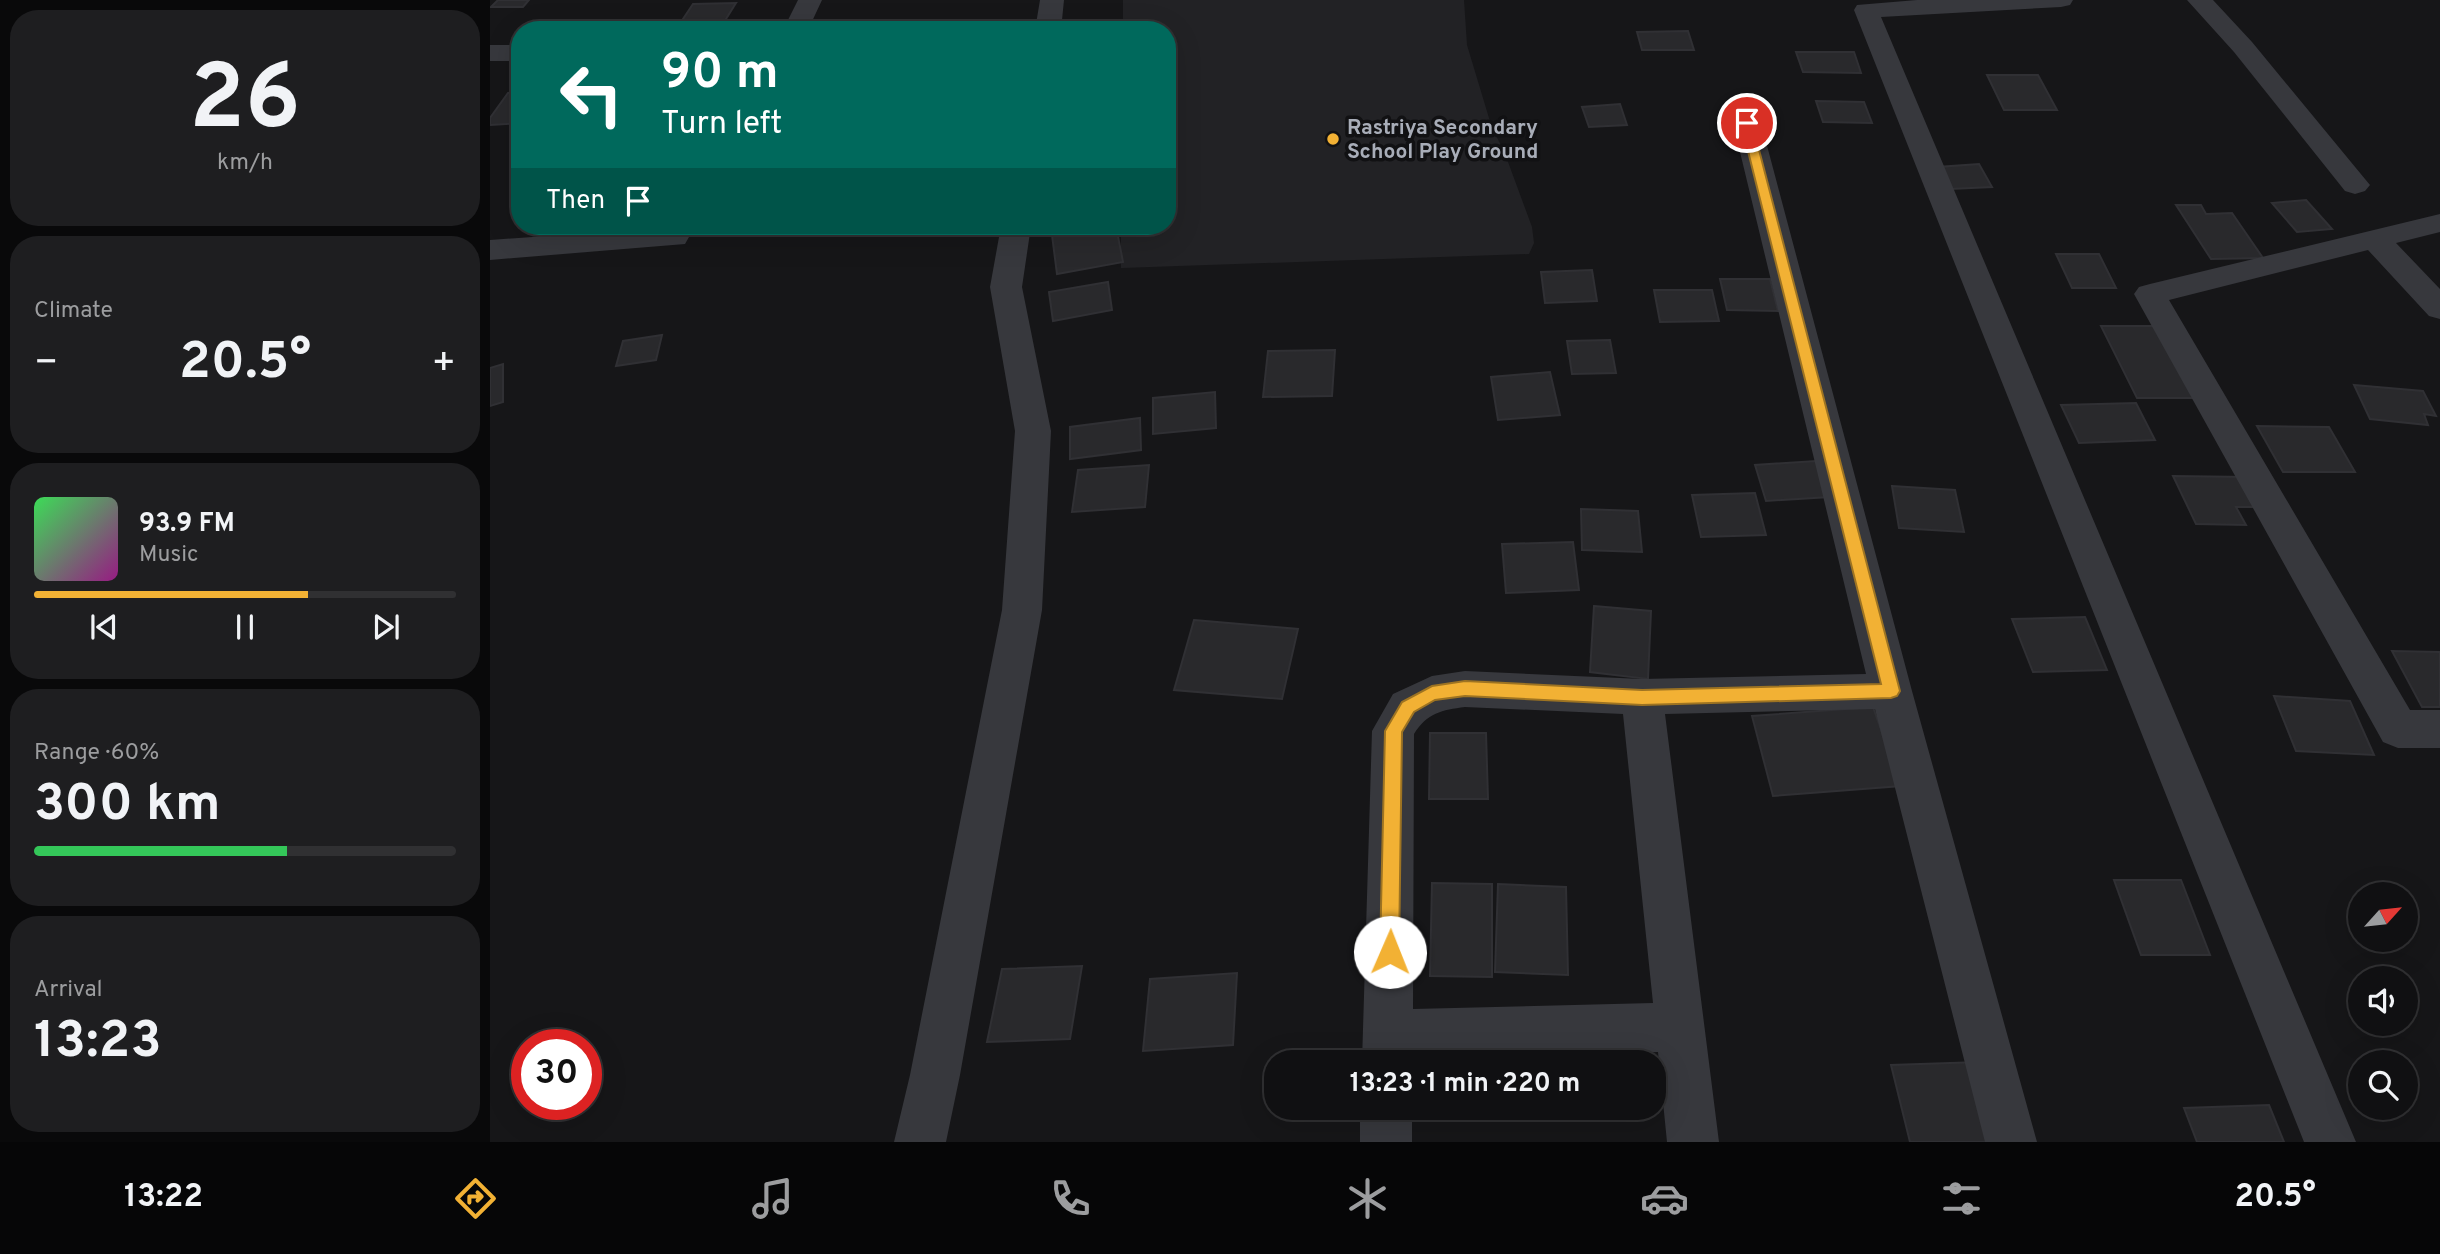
<!DOCTYPE html>
<meta charset="utf-8">
<style>
body{margin:0;font-family:Overpass,sans-serif;background:#1e1e20;color:#f1f3f6;height:100vh;display:flex;flex-direction:column;font-size:26px;white-space:nowrap}
*{box-sizing:border-box;margin:0}
p{font-size:23px;color:#9c9d9f}
.icon{flex:none;width:38px;height:38px;fill:none;stroke:currentColor;stroke-width:2;stroke-linecap:round;stroke-linejoin:round}
.map{position:relative;flex:1;overflow:hidden}
.drawer{display:flex;flex-direction:column;gap:10px;padding:10px;background:#09090a;width:490px}
.drawer>*{flex:none}
.hud{position:absolute;left:21px;top:21px;width:665px;height:214px;border-radius:28px;box-shadow:0 7px 28px #0002,0 0 0 2px #303032;background:#00695c;color:#fff;overflow:hidden}
.needle{width:46px;rotate:63deg}
.tools{position:absolute;left:1858px;top:882px;display:grid;gap:14px}
.tools a{display:grid;place-items:center;width:70px;height:70px;border-radius:50%;background:#101012;box-shadow:0 7px 28px #0002,0 0 0 2px #303032;font-size:35px}
.speed{position:absolute;left:21px;top:1029px;display:flex;gap:14px;font-size:35px;font-weight:700;text-align:center}
.speed>*{display:grid;place-content:center;width:91px;height:91px;border-radius:50%;background:#101012;box-shadow:0 7px 28px #0002,0 0 0 2px #303032;line-height:1}
.speed .limit{border:10px solid #d22;background:#fff;color:#111}
.pin{position:absolute;display:grid;place-items:center;width:60px;height:60px;color:#fff;margin:-30px;border:4px solid #fff;border-radius:50%;box-shadow:0 2px 7px #0007}
.me{position:absolute;width:77px;margin:-38px;rotate:1deg;stroke-linejoin:round;filter:drop-shadow(0 0 5px #0008)}
.turn{display:flex;align-items:center;gap:24px;height:147px;padding:0 35px;font-size:32px}
.turn .icon{width:91px;height:91px;stroke-width:2.5}
.turn b{display:block;font-size:49px;line-height:60px}
.then{display:flex;align-items:center;height:66px;padding:0 35px;background:#0003;gap:14px;font-size:26px}
.big{font-size:52px;font-weight:700;line-height:1.1}
.drawer .widget{flex:1;display:flex;flex-direction:column;justify-content:center;gap:10px;min-width:0;padding:0 24px;border-radius:28px;background:#1e1e20}
.drawer .dial{align-items:center;gap:0}
.dial b{font-size:91px;line-height:1}
.song{display:flex;align-items:center;gap:21px}
.cover{width:84px;height:84px;border-radius:10px;background:linear-gradient(135deg,hsl(130 70% 55%),hsl(310 70% 35%))}
.played{height:7px;border-radius:4px;background:linear-gradient(90deg,#f2b134 65%,#303032 65%)}
.keys{display:flex;justify-content:space-around;direction:ltr}
.heat{display:flex;justify-content:space-between;align-items:center;font-size:38px;direction:ltr}
.charge{height:10px;border-radius:5px;background:linear-gradient(90deg,#34c759 60%,#303032 0)}
.trip{position:absolute;left:774px;top:1050px;width:402px;height:70px;border-radius:28px;background:#101012;box-shadow:0 7px 28px #0002,0 0 0 2px #303032;font-weight:700;line-height:70px;text-align:center}
.tab-bar{display:flex;height:112px;justify-content:space-around;align-items:center;background:#060607;color:#9c9d9f}
.tab-bar .icon{width:49px;height:49px}
.tab-bar .selected{color:#f2b134}
.tab-bar b{font-size:32px;color:#f1f3f6}
main{display:flex;flex:1;min-height:0}
.map>svg:first-child{display:block}
.built{fill:#222225}
.building{fill:#29292c;stroke:#303034;stroke-width:2}
.lines{fill:none;stroke-linecap:round;stroke-linejoin:round}
.minor{fill:#37383d;fill-rule:evenodd}
.route{fill:#f2b134;stroke:#9d7322;stroke-width:2}
.poi-dot{fill:#f2b134;stroke:#111113;stroke-width:2.5}
.labels{text-anchor:middle;stroke-width:7;stroke-linejoin:round;paint-order:stroke}
.far-poi-label{font-size:21px;font-weight:bold;fill:#a8adb8;stroke:#111113;text-anchor:start}
</style>
<main>
<section class="drawer">
<div class="widget dial"><b>26</b><p>km/h</p></div>
<div class="widget"><p>Climate</p>
<div class="heat"><a>−</a><b class="big">20.5°</b><a>+</a></div>
</div>
<div class="widget">
<div class="song"><i class="cover"></i><div><b>93.9 FM</b><p>Music</p></div></div>
<div class="played"></div>
<div class="keys"><svg class="icon" aria-label="previous" viewBox="0 0 24 24"><path d="M18 5L8 12l10 7zM5 5v14"/></svg><svg class="icon" aria-label="pause" viewBox="0 0 24 24"><path d="M8 5v14M16 5v14"/></svg><svg class="icon" aria-label="next" viewBox="0 0 24 24"><path d="M6 5l10 7-10 7zM19 5v14"/></svg></div>
</div>
<div class="widget"><p>Range · 60%</p><b class="big">300 km</b><div class="charge"></div></div>
<div class="widget"><p>Arrival</p><b class="big">13:23</b></div>
</section>
<div class="map">
<svg width="1950" height="1142" viewBox="0 0 1950 1142">
<rect width="100%" height="100%" fill="#161618"/>
<path class="built" d="M633,0H974L977,45L1002,128L1014,151L1042,227L1044,243L1039,254L631,268V226H677V30H633Z"/>
<path class="building" d="M8,0H39L33,7H1Z
M246,3L231,27L187,28L203,4Z
M1198,31L1204,50H1152L1147,32Z
M1306,52H1364L1371,73L1313,72Z
M1497,75H1548L1567,110H1514Z
M30,92V123L0,125V118L18,93Z
M1326,101L1374,102L1382,123L1333,122Z
M1130,104L1137,125L1099,127L1092,107Z
M1489,164L1502,187L1460,189L1448,167Z
M1816,200L1842,229L1807,232L1782,203Z
M1686,205H1711L1716,214L1742,213L1773,258L1721,259Z
M626,226L633,262L567,274L562,235Z
M1566,254H1609L1626,288H1582Z
M1102,270L1107,301L1055,303L1051,272Z
M1230,279H1280L1288,311L1237,310Z
M618,282L622,310L563,321L559,292Z
M1164,290H1222L1229,321L1170,322Z
M1611,326H1663L1713,398H1647Z
M172,335L166,360L126,366L133,341Z
M1120,340L1126,373L1082,374L1077,341Z
M845,350L842,396L773,397L778,351Z
M13,364V402L0,406V368Z
M1060,372L1070,415L1008,420L1001,377Z
M1864,385L1933,391L1946,416L1934,414L1938,425L1880,419Z
M725,392L726,428L663,434V398Z
M1646,403L1665,440L1589,443L1571,405Z
M650,418L651,450L580,459V427Z
M1767,426L1839,427L1865,472H1793Z
M1326,461L1339,497L1276,501L1265,465Z
M659,465L655,507L582,512L588,470Z
M1683,476L1758,477L1773,507H1746L1756,525L1706,524Z
M1402,486L1465,490L1474,532L1409,528Z
M1265,493L1276,535L1211,537L1202,495Z
M1091,509L1148,511L1152,552L1092,550Z
M1083,542L1089,590L1016,593L1012,544Z
M1104,606L1161,611L1158,679L1100,672Z
M1595,617L1617,670L1543,672L1522,619Z
M704,620L808,629L792,699L684,690Z
M1902,651L1950,652V707H1932Z
M1784,696L1860,701L1884,755L1806,751Z
M1383,707L1411,786L1283,796L1262,716Z
M940,733H996L998,799H939Z
M1624,880H1691L1720,955H1651Z
M942,883L1002,884V977L940,976Z
M1008,884L1076,887L1078,975L1005,972Z
M592,966L580,1039L497,1042L512,969Z
M747,973L743,1045L653,1051L660,979Z
M1490,1062L1513,1142H1420L1401,1065Z
M1779,1105L1794,1142H1707L1694,1108Z"/>
<g class="lines">
<path class="minor" d="M308,0H332L318,30H293Z
M550,0H574L571,30H545Z
M1427,0H1583L1580,5L1571,7L1391,17L1866,1142H1814L1364,10L1367,5Z
M1697,0H1723L1762,42L1875,179L1880,185L1875,191L1865,194L1855,191L1744,52Z
M0,45H30V61H0Z
M1257,115L1267,117L1271,123L1422,691L1547,1142H1495L1385,709L1175,714L1229,1142H1177L1168,1052L872,1062L882,731L903,694L942,676L975,671L1152,679L1376,674L1243,123L1247,117ZM975,707L1133,714L1163,1003L923,1009L924,734C937,713 952,710 975,707Z
M1950,214V232L1906,243L1950,289V319L1939,316L1878,250L1679,300L1920,710H1950V748H1908L1893,742L1644,294L1649,287L1660,284Z
M511,226H541L532,287L561,431L552,610L470,1075L456,1142H404L420,1075L512,610L525,431L500,287Z
M184,227L195,230L199,237L195,244L0,260V240Z
M870,1108H922V1142H870Z"/>
</g>
<path class="route" d="M1257,120L1262,123L1410,691L1407,696L1401,698L1152,705L975,696L945,700L924,712L912,732L909,952L906,959L900,962L893,959L890,952L895,731L912,702L942,686L975,681L1152,690L1391,684L1251,123Z"/>
<circle class="poi-dot" cx="843" cy="139" r="7"/>
<g class="labels">
<g class="far-poi-label">
<text x="857" y="134">Rastriya Secondary<tspan x="857" dy="24">School Play Ground</tspan></text>
</g>
</g>
</svg>
<div class="tools">
<a><svg class="needle" viewBox="-14 -14 28 28"><path d="M0-13l5 13h-10z" fill="#e53935"/><path d="M0 13l5-13h-10z" fill="#9c9d9f"/></svg></a>
<a><svg class="icon" aria-label="sound" viewBox="0 0 24 24"><path d="M4 9h4l5-4v14l-5-4H4zM17 9q2 3 0 6"/></svg></a>
<a><svg class="icon" aria-label="search" viewBox="0 0 24 24"><circle cx="10" cy="10" r="6"/><path d="M15 15l6 6"/></svg></a>
</div>
<div class="speed"><div class="limit">30</div></div>
<div class="pin" style="left:1257px;top:123px;background:#d93025"><svg class="icon" aria-label="arrive" viewBox="0 0 24 24"><path d="M6 21V4h12l-3 4 3 4H6"/></svg></div>
<svg class="me" style="left:900px;top:952px" viewBox="-20 -20 40 40"><circle r="19" fill="#fff"/><path d="M0-13L10 11 0 6-10 11z" fill="#f2b134"/></svg>
<div class="trip">13:23 · 1 min · 220 m</div>
<div class="hud">
<div class="turn"><svg class="icon" aria-label="left" viewBox="0 0 24 24"><path d="M17 20v-9H6M10 6l-5 5 5 5"/></svg><div><b>90 m</b>Turn left</div></div>
<div class="then">Then<svg class="icon" aria-label="arrive" viewBox="0 0 24 24"><path d="M6 21V4h12l-3 4 3 4H6"/></svg></div>
</div>
</div>
</main>
<nav class="tab-bar">
<b>13:22</b>
<svg class="icon selected" aria-label="directions" viewBox="0 0 24 24"><path d="M12 3l9 9-9 9-9-9zM9 14v-3h6M13 9l2 2-2 2"/></svg>
<svg class="icon" aria-label="music" viewBox="0 0 24 24"><path d="M9 18V5l10-2v13"/><circle cx="6" cy="18" r="3"/><circle cx="16" cy="16" r="3"/></svg>
<svg class="icon" aria-label="phone" viewBox="0 0 24 24"><path d="M5 4h4l2 5-3 2q2 4 5 5l2-3 5 2v4C11 20 4 13 5 4z"/></svg>
<svg class="icon" aria-label="climate" viewBox="0 0 24 24"><path d="M12 3v18M4 7l16 10M4 17L20 7"/></svg>
<svg class="icon" aria-label="car" viewBox="0 0 24 24"><path d="M5 17H2v-5l4-1 3-4h7l3 4 3 1v5h-3M9 17h6M6 11h13"/><circle cx="7" cy="17" r="2"/><circle cx="17" cy="17" r="2"/></svg>
<svg class="icon" aria-label="filters" viewBox="0 0 24 24"><path d="M4 7h16M4 17h16"/><circle cx="9" cy="7" r="2"/><circle cx="15" cy="17" r="2"/></svg>
<b>20.5°</b>
</nav>
